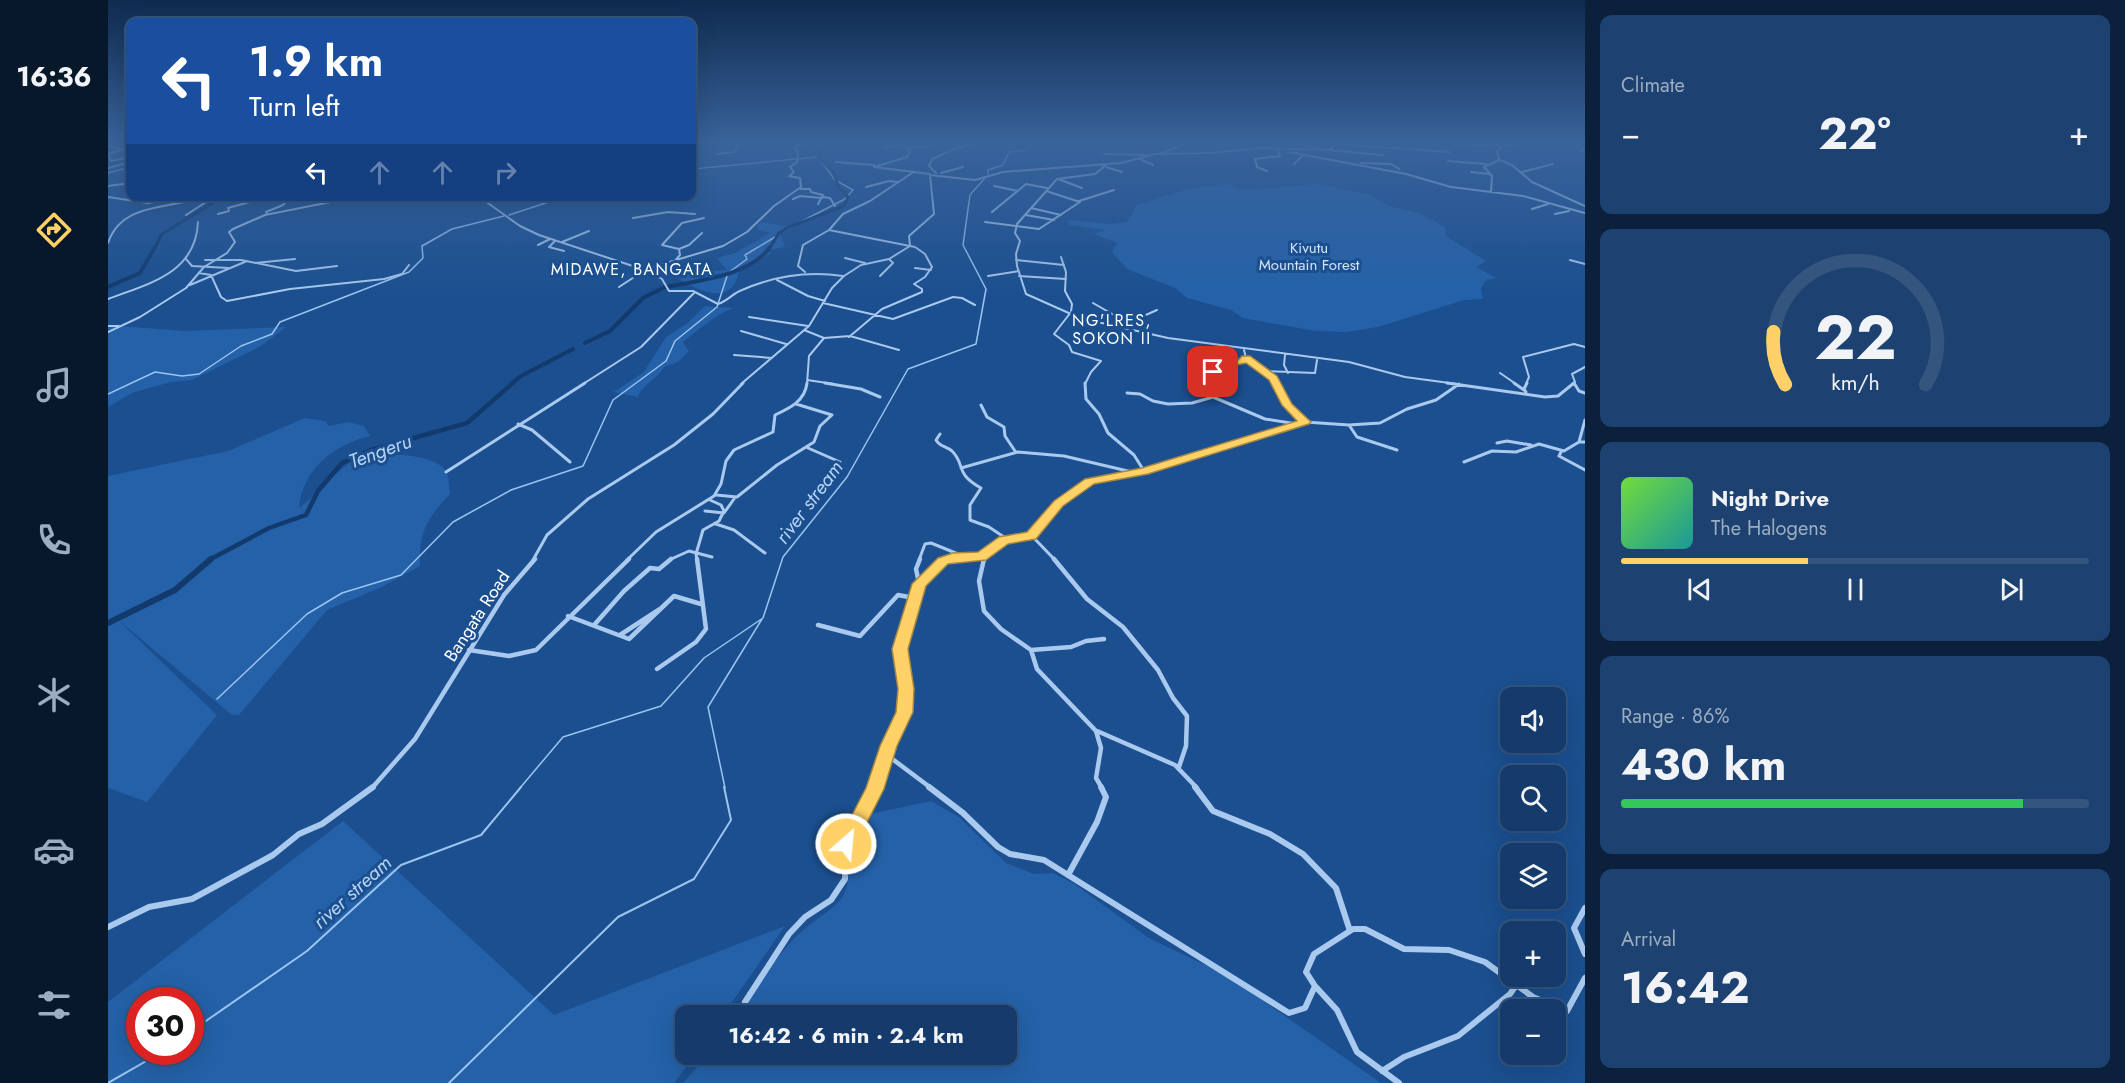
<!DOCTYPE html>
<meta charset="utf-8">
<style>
body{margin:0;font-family:Jost,sans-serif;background:#1d4271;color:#f1f3f6;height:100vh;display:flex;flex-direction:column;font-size:22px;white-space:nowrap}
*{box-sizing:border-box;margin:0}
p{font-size:20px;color:#9dadc1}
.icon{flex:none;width:33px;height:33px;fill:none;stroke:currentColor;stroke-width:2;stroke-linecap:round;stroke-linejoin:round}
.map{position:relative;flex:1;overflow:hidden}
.sheet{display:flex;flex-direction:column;gap:15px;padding:15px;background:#0b203b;width:540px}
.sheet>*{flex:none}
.banner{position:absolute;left:18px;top:18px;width:570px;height:183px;border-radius:12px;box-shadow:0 6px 24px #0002,0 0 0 2px #33557e;background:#1a4fa0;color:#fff;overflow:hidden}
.fabs{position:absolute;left:1392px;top:687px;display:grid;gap:12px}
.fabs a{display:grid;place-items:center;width:66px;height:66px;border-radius:12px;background:#143b6b;box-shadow:0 6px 24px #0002,0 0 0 2px #33557e;font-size:30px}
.speed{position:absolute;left:18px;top:987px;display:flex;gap:12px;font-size:30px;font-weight:700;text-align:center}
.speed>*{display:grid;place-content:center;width:78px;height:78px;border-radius:50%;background:#143b6b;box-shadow:0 6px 24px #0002,0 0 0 2px #33557e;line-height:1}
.speed .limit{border:9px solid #d22;background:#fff;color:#111}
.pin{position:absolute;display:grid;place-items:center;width:51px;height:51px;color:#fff;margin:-26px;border-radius:12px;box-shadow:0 3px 9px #0006}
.me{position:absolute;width:66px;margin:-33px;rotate:27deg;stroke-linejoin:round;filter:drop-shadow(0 0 4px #0008)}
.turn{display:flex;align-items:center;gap:21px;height:126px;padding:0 24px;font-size:27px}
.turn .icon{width:78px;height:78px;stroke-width:2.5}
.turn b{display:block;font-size:42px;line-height:51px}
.lanes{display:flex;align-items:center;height:57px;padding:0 24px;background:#0003;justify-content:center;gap:30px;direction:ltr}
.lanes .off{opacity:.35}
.big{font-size:45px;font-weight:700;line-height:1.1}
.sheet .widget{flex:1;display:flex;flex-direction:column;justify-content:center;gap:9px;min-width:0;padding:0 21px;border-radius:12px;background:#1d4271}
.sheet .dial{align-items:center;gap:0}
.dial svg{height:156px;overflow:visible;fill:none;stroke:#33557e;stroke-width:7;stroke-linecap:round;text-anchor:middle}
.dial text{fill:#f1f3f6;stroke:none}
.song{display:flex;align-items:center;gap:18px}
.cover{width:72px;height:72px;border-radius:9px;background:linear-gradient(135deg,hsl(100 70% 55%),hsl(180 70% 35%))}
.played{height:6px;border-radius:3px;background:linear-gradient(90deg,#ffd166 40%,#33557e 40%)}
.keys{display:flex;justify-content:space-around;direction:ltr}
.heat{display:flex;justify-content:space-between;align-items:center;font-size:33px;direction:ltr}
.charge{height:9px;border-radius:4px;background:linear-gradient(90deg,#34c759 86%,#33557e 0)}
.trip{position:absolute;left:567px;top:1005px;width:342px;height:60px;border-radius:12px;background:#143b6b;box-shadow:0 6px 24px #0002,0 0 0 2px #33557e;font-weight:700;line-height:60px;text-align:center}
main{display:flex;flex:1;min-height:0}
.tabs{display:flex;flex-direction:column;width:108px;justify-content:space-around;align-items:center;background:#08182b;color:#9dadc1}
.tabs .icon{width:42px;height:42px}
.tabs .on{color:#ffd166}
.tabs b{font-size:27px;color:#f1f3f6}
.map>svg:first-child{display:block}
.green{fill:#2461a8;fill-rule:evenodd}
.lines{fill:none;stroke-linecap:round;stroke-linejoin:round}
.stream-far1{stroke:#9cc4f0;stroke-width:1.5}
.stream{stroke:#9cc4f0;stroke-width:2}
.river-far3{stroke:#123a6d;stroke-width:3}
.river-far2{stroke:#123a6d;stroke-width:4}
.river-far1{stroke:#123a6d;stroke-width:4.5}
.river{stroke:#123a6d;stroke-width:6}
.minor-far3{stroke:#a9c9ee;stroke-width:2}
.minor-far2{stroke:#a9c9ee;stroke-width:3}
.minor-far1{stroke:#a9c9ee;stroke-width:4.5}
.minor{stroke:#a9c9ee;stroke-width:6}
.tertiary{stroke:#a9c9ee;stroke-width:2}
.route{fill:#ffd166;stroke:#a68842;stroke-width:1.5}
.labels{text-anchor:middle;stroke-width:6;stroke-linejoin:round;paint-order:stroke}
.far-park-label{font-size:15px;fill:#cfe3fa;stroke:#1b4f8f}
.far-neighbourhood-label{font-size:16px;letter-spacing:1.5px;fill:#fff;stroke:#1b4f8f}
.street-label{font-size:18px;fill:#fff;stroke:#1b4f8f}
.water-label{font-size:20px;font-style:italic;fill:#b5d3f5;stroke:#1b4f8f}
</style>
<main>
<nav class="tabs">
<b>16:36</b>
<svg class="icon on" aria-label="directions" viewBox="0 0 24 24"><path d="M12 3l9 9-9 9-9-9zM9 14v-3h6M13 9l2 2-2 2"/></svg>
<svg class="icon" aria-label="music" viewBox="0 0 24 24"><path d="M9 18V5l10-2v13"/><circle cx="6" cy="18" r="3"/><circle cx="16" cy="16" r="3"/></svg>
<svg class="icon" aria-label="phone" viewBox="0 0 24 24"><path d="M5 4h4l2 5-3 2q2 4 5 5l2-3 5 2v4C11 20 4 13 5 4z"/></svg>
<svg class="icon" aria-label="climate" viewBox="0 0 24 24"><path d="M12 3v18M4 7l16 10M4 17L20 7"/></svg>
<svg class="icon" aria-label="car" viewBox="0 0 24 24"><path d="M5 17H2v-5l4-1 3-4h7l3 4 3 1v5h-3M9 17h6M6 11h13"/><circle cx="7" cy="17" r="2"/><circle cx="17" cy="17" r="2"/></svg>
<svg class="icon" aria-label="filters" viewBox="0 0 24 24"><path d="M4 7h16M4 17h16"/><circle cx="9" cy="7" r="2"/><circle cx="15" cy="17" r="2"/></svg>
</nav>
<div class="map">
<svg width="1477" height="1083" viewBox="0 0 1477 1083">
<rect width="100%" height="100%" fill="#1b4f8f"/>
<path class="green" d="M1118,184L1137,190L1210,184L1259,194L1281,206L1311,213L1337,227L1338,236L1378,261L1368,267L1388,278L1377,281L1373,289L1375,299L1356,300L1270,327L1238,332L1207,331L1135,318L1123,310L1079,298L1067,288L1019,269L1004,252L1009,243L986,234L998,230L961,225L960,220L1003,224L1019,222L1029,205L1080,189Z
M655,222L681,227L672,234L677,247L660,250L663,253L631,272C623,306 593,292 571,279L586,273L619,270L609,258L627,253L662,233L649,229V225Z
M597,306L625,308C607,315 590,330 575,342L581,351L570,362L556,367C549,380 534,384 530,397L506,392L536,372L558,337L580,323Z
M0,325L76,331L178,327L153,346L84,380L62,382L24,393L0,407Z
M197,418L218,421L220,426L241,422L256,426L262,436C226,445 195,468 191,508C208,495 223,477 240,464C259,451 324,450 338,471C341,477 341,488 342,494C319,519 311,531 312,566L274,587L219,610L131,715H124L9,619L109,715L39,802L0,788V476L120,451Z
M823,801L851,817L898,863L926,874L945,873L965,883L1041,938L1118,975L1273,1083H575L600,1055L898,1054V1016L630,1015C647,992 662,965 681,944C722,899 748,916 740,840L758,815Z
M235,821L446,1015L677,926L615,1015L578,1016V1054L587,1055L566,1083H0V1002ZM32,1000H82V1052H32Z"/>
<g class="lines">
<path class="stream-far1" d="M584,169L710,157L727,180L745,190L737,199L673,232
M0,173L22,167
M880,174V170L895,165L901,152L919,150L926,143
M401,215L459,196
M0,394L47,372L74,376L91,374L133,346L164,334L172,322L301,272L315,258L314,246L344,229L396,216
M109,699L199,614L234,593L293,575L345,522L403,490L475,466L505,400L558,361L567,341L609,307L620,273L639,259L637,255L667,237
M412,788L455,737L553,706L596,658L655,618L675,557L739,477L800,369L868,344L878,289L855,245L862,195L877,178
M617,788L600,707L654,619"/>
<path class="stream" d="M82,1032L199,951L293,865L373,835L413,787
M0,1083L54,1052
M341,1083L510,917L586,879L623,820L616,787"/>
<path class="river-far3" d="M46,249L54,234L116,196
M661,249L671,233L681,227L736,206L740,197L730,186L726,173L710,157L720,143"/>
<path class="river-far2" d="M0,287L32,273L47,247
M559,287C591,280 642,276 662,247
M477,343L502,331L535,298L557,287
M403,384L413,376L465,349"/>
<path class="river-far1" d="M101,560L161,528L198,515L210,491L234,463L263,450L359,423L405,383"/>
<path class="river" d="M0,623L67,590L103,559"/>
<path class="minor-far3" d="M792,143L802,151L799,157L766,167L822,174
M1116,143H1132
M1344,143L1390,146
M1228,144L1342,152
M1195,145L1212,149
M0,146L13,149
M1391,146L1418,143
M775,148L791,144
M799,148L821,146
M1220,150L1275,155
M1473,151L1477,147
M1181,152L1298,174L1343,187L1415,196L1477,213
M1053,153L1079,143
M0,154L3,161L22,157
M0,154L22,147
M609,154L626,152L630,143
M996,154L1040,155
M1032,159L1045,165
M1390,159L1404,165L1424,182L1477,206
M1340,161L1378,164
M728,162L766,165
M1253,163L1283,164L1291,169
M999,164L987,174L949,179L909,224L907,233L912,241L908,254L909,266L918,294L972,318L1060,338L1241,362L1297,377L1349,384
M1186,164L1195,155
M998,167L1014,172
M0,168L22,162
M1159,171L1149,167L1147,159L1172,156L1170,149
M1363,172L1382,174
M1414,172L1445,164
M828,173L821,166L824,159L849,148L870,143
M833,173L855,167
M950,179L974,188
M0,186L22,183
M886,186L910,191
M758,187L781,181L790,182
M693,189H702L703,192L715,195L710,204
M1383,192L1384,176L1376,167L1391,160L1389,151L1393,148L1386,143
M370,196L412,226L431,235L540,271L554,279L561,291H585L610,304C620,301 625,293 634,290C666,276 701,271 735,276
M715,197L722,198L727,206
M685,199L692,196L714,198
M971,201L1006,190
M30,202L43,196
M923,208L953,215
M1424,209L1440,204
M884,212L918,184L939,188
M110,214L121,211L120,208L163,196
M159,214L158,212L175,205L183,196
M1447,214L1461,211
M78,215L98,202V197
M918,215L946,220
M525,218L560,212L587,214
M877,222L931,229L972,202L938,191
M721,230L807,247L817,254L824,267L817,277L806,284L814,289V292L774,309L741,337
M447,241L441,247L456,251
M454,242L481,231
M0,243C14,201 63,210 98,196
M430,245L442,239
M571,249L581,245L594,233
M953,257L958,272L957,291L964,304L963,312L946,334L961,345L964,352L993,361L983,372L977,384
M737,258L757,263
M78,259L84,266L120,268
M97,260H133L188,271L229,266
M908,260L956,265
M1462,260L1477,264
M566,262L572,255L571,249L554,245L574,223L596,218
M147,263L187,259
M807,268L823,270
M538,269L615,246L639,232L666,206L693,187L692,178L681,176L686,172L682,167L689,162L690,152L686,148L696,143
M697,272L690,266L695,245L721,230L735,214L762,201L804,173
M91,273L103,275L113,297L119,301L182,289L276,279L294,274L301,265
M772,276L785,263L781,259
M880,276L911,271
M911,276L958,279
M669,280L700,296L717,301
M82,285L139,261
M511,287L537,270
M0,299C39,284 88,274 90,222
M715,303L785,319L845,297L854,298L867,305
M985,303L1018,322
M641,317L700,326
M0,326H11
M1013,326L1049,310
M696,330L716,338L701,356L699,384
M633,331L678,344
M0,332L32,317L78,288L96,267L119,253L127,242L121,232L125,229L157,215L253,196
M716,338L742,336L791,350
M1136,350L1138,358L1169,384
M626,355L664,358
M1177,355L1176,365L1180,373
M1157,371L1207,373L1209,360
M1096,373L1105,372L1110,365L1133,363L1138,358
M1392,373L1408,384
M699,380L726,384
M475,384L533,347L587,292
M633,384L701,326L724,288L736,276L753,265L781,259L802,246L801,236L826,214L822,175L867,180L895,172L1013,163L1047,154L1102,153L1153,148L1214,150L1223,149L1228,143
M1418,384L1421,377L1415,357L1466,344L1477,347
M1464,384L1467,382L1464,374L1477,367"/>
<path class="minor-far2" d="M717,383L753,389L772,397
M977,383L978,399L991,414L1000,433L1026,455L1036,471
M1168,383L1179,405L1197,422
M1339,383L1437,397L1450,396L1466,383
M1406,383L1416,390
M1466,383L1471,391L1477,393
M1418,392L1416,389L1419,383
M1019,393L1032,394L1045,401L1060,404L1084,403L1105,397L1157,419L1189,424
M873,405L879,417L896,427L897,436L907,451
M410,424L424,430L462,462
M1241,425L1249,437L1289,450
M832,434L828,440C832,447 838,446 844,451C858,465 846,473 873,488L862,505V520L881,527L899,539
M1471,442H1477
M1389,443L1399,441L1423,445
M700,448L732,462
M1453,452L1451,456L1477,470
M1356,462L1384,451L1408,452L1431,444L1456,451L1471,442L1477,420
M853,468L910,452L956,456L1024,472
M338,472L477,383
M608,495L629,497L669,465L706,442L712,426L724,415L688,404
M597,511L616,513L626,499
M608,524L626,530L657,553
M924,536L947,560
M425,560L439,535L480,499L566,445L605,414L635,383
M519,560L548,532L606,496L613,484L618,461L626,450L665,432L667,415C682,408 697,401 699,383
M561,560L581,551L604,557
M589,560L588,554L595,530L611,521L616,511L613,505L602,500
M811,560L817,544L823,543L855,556
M836,560L873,556L896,540L924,536L950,504L982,481L1036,471L1197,422L1241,425L1272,423L1299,409L1328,400L1351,384
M876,560L877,555"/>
<path class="minor-far1" d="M876,559L871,581L876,611L893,629L923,650L929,669L988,731L993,748L988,778L994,788
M946,559L979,599L1015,627L1050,670L1065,698L1079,716L1078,746L1071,767
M811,583L808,569L812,559
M460,616L521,639L566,596L593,604
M487,624L516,591L542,568L551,569L563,559
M710,625L752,636L790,595L806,598
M512,635L552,609
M361,650L401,656L428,650L521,559
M923,650L963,647L978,641L996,639
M549,669L588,642L598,629L589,559
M989,731L1067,765L1089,788
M779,755L823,788
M264,788L307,739L396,595L427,559
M767,788L781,746L797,712L798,689L792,647L811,584L838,559"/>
<path class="minor" d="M821,787L855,813L890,847L902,854L936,860L1181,1013L1197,1008L1207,986L1198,972L1206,954L1245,929H1257L1296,949L1341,950L1377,962L1425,997L1459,1011L1477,978
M1087,787L1105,811L1162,834L1195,854L1228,888L1242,931
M960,875L989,822L998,797L993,787
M1477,908L1466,928L1477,954
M0,927L41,907L84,899L165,855L191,834L214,824L265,787
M1208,987L1229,1010L1249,1052L1291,1083
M637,1002L681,934L697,917L723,900L737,879L739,841L768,787
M1274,1071L1296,1057L1350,1036L1402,994L1409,984"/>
<path class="tertiary" d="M0,197L40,203L81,196"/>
</g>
<linearGradient id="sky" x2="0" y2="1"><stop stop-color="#0f2b4f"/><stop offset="0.48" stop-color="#39639b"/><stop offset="1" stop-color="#39639b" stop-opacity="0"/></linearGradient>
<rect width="1477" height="295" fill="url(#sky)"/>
<path class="route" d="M1134,356H1142L1169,376L1184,404L1203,422L1201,424L1040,474L986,484L955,506L928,539L900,544L878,560L840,564L818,586L800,649L806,689L805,712L789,746L776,789L745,850L738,852L731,850L729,844L758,788L772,746L788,712L790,689L784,649L804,584L830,558L845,553L870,552L891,537L919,532L946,501L977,479L1034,468L1189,421L1174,405L1161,380L1138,363L1114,368L1105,375L1100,372L1107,363L1130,360Z"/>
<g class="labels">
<g class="far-park-label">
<text x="1201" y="253">Kivutu<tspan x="1201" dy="17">Mountain Forest</tspan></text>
</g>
<g class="far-neighbourhood-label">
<text x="524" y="275">MIDAWE, BANGATA</text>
<text x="1004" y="326">NG'LRES,<tspan x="1004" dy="18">SOKON II</tspan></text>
</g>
<g class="street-label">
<text transform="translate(369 616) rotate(-57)" y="6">Bangata Road</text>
</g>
<g class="water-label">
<text transform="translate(272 451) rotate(-20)" y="7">Tengeru</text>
<text transform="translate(701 502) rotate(-53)" y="7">river stream</text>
<text transform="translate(244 892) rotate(-42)" y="7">river stream</text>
</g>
</g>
</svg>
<div class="fabs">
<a><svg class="icon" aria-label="sound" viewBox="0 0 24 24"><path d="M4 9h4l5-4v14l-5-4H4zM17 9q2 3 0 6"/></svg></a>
<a><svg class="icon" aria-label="search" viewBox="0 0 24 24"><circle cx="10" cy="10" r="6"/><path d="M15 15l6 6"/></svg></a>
<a><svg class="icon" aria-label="layers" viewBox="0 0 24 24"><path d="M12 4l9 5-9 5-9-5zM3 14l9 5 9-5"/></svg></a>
<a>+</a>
<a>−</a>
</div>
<div class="speed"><div class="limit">30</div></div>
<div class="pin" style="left:1105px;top:372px;background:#d93025"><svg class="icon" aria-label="arrive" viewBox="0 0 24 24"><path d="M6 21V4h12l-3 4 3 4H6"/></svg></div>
<svg class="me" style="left:738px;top:844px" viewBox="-20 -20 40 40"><circle r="17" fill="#ffd166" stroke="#fff" stroke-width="3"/><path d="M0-11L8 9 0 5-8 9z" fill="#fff"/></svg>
<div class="trip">16:42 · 6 min · 2.4 km</div>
<div class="banner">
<div class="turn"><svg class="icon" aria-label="left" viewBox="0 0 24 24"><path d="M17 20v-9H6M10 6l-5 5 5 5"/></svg><div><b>1.9 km</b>Turn left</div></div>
<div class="lanes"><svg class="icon" aria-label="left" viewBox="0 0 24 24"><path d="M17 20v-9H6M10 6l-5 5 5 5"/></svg><svg class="icon off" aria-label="ahead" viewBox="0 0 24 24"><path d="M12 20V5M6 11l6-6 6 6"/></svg><svg class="icon off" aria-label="ahead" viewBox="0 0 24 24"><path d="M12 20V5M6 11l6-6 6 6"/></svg><svg class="icon off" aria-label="right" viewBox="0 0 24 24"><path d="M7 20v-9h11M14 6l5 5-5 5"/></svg></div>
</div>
</div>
<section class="sheet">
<div class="widget"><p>Climate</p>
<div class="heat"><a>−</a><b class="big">22°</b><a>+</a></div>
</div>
<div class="widget dial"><svg viewBox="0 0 100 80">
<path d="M14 69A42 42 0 1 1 86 69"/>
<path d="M14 69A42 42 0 0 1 8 42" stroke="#ffd166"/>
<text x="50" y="56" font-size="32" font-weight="700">22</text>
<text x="50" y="72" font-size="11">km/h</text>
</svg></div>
<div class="widget">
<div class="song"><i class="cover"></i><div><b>Night Drive</b><p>The Halogens</p></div></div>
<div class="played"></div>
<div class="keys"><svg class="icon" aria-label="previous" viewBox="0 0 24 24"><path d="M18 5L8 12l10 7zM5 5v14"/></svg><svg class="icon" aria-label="pause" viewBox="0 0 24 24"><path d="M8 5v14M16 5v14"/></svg><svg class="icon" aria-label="next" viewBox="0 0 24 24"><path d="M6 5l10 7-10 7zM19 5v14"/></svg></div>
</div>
<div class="widget"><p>Range · 86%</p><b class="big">430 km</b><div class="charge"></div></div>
<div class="widget"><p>Arrival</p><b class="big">16:42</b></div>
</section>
</main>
